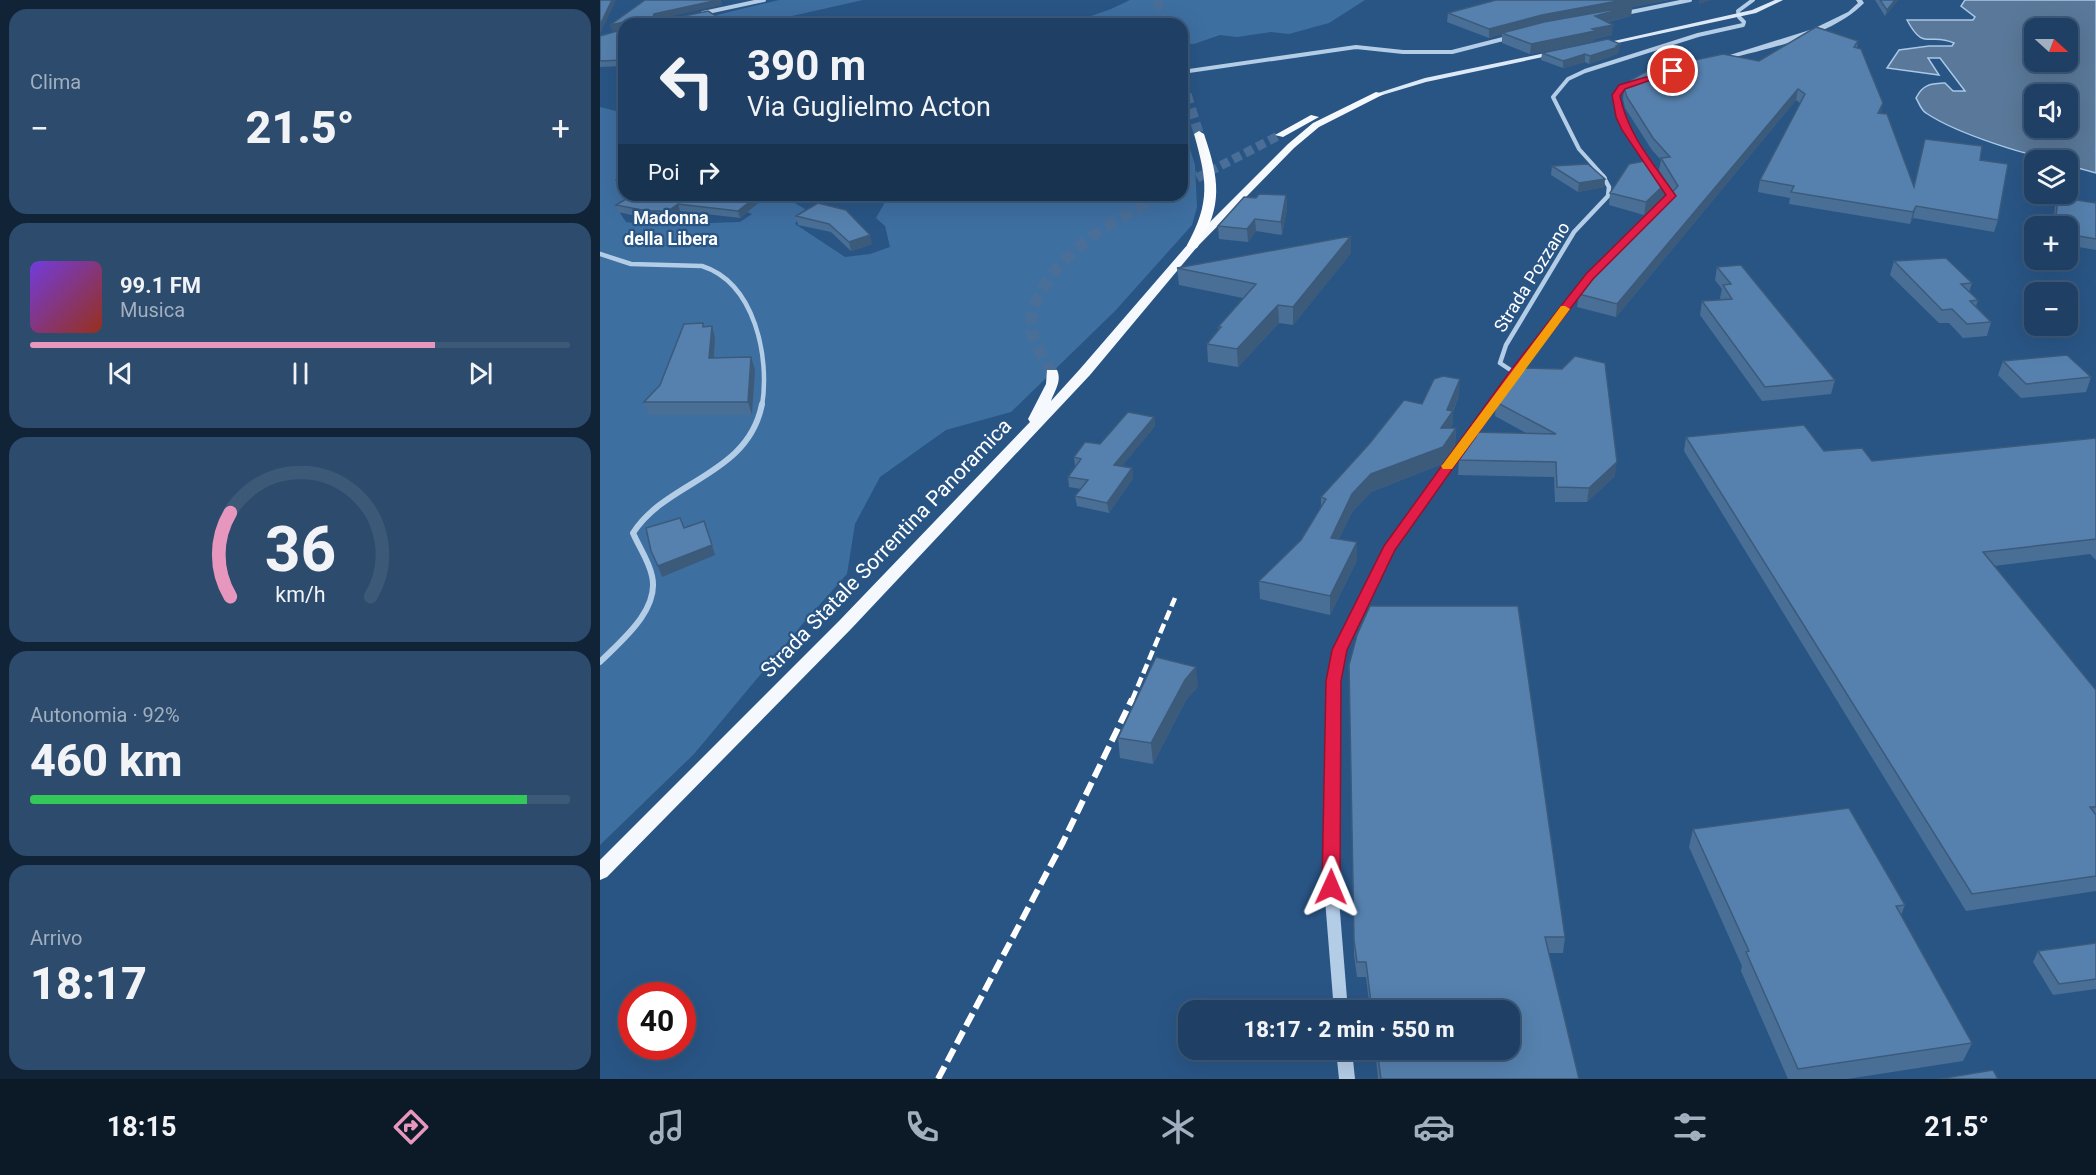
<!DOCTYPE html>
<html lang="it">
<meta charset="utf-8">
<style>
body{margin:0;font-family:Roboto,sans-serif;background:#2c4b6d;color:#f1f3f6;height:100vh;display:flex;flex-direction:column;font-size:22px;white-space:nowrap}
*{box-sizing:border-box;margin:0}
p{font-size:20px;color:#a1afbf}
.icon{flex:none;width:33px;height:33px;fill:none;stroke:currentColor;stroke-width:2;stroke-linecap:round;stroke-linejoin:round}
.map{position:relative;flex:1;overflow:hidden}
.details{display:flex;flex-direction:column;gap:9px;padding:9px;background:#112337;width:600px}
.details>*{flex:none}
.banner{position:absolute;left:18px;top:18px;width:570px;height:183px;border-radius:18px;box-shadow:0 6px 24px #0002,0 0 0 2px #3c5978;background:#1f4064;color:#f1f3f6;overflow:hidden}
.needle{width:39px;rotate:111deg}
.controls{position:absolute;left:1424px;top:18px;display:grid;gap:12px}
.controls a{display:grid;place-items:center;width:54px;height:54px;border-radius:12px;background:#1f4064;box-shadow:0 6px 24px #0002,0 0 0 2px #3c5978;font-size:30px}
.speed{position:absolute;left:18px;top:982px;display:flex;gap:12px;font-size:30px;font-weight:700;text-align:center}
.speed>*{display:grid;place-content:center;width:78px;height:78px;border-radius:50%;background:#1f4064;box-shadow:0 6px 24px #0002,0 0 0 2px #3c5978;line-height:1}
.speed .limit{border:9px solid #d22;background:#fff;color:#111}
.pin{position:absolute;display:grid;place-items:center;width:51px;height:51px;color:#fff;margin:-26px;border:3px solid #fff;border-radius:50%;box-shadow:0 2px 6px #0007}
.me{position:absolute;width:66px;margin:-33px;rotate:1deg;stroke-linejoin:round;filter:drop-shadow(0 0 4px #0008)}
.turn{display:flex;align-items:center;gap:21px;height:126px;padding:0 30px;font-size:27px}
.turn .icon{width:78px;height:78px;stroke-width:2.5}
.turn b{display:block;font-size:42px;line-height:51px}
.then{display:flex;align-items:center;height:57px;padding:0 30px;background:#0003;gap:12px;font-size:22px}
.big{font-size:45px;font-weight:800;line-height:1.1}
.details .widget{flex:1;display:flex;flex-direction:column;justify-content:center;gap:9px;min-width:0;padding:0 21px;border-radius:18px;background:#2c4b6d}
.details .dial{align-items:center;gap:0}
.dial svg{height:156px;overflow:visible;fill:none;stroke:#3c5978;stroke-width:7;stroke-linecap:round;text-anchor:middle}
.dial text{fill:#f1f3f6;stroke:none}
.song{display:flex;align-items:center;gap:18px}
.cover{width:72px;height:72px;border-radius:9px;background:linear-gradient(135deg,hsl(260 70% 55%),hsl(10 70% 35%))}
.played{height:6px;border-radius:3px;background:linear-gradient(90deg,#e797bd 75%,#3c5978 75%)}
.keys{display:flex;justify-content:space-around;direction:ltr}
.heat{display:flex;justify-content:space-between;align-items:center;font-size:33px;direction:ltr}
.charge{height:9px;border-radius:4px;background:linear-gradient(90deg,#34c759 92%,#3c5978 0)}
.trip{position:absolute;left:578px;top:1000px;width:342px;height:60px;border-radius:18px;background:#1f4064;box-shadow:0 6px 24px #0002,0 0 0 2px #3c5978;font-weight:800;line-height:60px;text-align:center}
.tabs{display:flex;height:96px;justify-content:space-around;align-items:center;background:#0c1a28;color:#a1afbf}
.tabs .icon{width:42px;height:42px}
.tabs .active{color:#e797bd}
.tabs b{font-size:27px;color:#f1f3f6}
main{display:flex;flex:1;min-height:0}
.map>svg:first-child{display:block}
.green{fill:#3e6fa1}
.water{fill:#5a7899;stroke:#a9c8e7;stroke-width:1.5;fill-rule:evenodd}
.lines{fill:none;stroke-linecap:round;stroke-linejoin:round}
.primary-tunnel-far1{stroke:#496e97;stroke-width:9;stroke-dasharray:9 4.5;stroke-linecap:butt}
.primary-tunnel{stroke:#496e97;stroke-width:12;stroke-dasharray:12 6;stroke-linecap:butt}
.trunk-tunnel{stroke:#496e97;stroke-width:10;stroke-dasharray:10 5;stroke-linecap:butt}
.minor-far2{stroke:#b4cde7;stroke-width:4}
.minor-far1{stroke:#b4cde7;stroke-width:4.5}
.minor{stroke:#b4cde7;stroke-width:6}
.tertiary{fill:#b4cde7;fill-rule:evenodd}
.secondary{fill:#dde9f7;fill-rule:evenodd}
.primary{fill:#f5f9fe;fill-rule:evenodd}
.trunk{fill:#fafcfe;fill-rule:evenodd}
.rail-far1{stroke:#fff;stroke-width:4.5;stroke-dasharray:10 4.5;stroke-linecap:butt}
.rail{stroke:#fff;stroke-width:6;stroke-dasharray:14 6;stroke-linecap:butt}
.wall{fill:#4a6f96}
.shaded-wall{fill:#3c5a7a}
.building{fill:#5681ae;stroke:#3c5a7a;stroke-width:1.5}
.route{fill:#e11d48;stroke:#92132f;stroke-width:1.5}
.slow{fill:#f59e0b}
.labels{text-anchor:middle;stroke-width:4.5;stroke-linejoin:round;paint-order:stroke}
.far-neighbourhood-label{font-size:18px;font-weight:bold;fill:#fff;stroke:#295585}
.far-street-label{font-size:18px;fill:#fff;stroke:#295585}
.street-label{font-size:21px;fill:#fff;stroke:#295585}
</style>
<main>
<section class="details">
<div class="widget"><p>Clima</p>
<div class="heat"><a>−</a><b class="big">21.5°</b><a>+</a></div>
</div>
<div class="widget">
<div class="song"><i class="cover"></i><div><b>99.1 FM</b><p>Musica</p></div></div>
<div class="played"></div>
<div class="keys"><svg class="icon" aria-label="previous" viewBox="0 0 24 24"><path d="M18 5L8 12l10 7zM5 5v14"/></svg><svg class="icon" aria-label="pause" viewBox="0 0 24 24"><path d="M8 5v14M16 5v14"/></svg><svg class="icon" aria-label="next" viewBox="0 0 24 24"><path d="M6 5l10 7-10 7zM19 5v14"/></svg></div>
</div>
<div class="widget dial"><svg viewBox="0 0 100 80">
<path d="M14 69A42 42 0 1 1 86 69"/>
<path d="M14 69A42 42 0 0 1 14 26" stroke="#e797bd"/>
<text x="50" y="56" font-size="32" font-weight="700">36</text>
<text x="50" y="72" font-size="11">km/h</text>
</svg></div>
<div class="widget"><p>Autonomia · 92%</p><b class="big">460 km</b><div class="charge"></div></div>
<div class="widget"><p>Arrivo</p><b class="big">18:17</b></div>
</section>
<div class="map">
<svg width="1496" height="1079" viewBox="0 0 1496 1079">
<rect width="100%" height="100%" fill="#295585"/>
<path class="green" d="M179,0H263L156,24H79Z
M530,0H765L729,23L689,34L671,32L637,37L620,35L594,44L582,43V24H468L511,9Z
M0,107L24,113V173L15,180L24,190V195H27L20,213L26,222L46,225L140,222L152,214L105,195H190L186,198L205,209L195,224L245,257L270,254L290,247L285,226L276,218L289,195H582V131L585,133L595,165L597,207L592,225L515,311L411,412L346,430L280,477L255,524L247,574L205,621L94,754L0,845Z"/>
<path class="water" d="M1365,0H1496V173L1467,165V160C1434,160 1354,132 1326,113C1321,110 1319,103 1316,98C1323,84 1330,84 1345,83L1353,91H1365L1340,58H1328L1339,75L1287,68L1299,50L1329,46H1352L1354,43C1329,32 1324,52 1307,20H1373L1375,17L1361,6ZM1434,28H1467V62H1434ZM1434,94H1467V128H1434Z"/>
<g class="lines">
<path class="primary-tunnel-far1" d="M597,178L680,135"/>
<path class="primary-tunnel" d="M582,185L599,176
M452,373C444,359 433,343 431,327C430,315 436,302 441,292C468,244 516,219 563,195"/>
<path class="trunk-tunnel" d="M557,0L565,24
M582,80L599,134"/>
<path class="minor-far2" d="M103,13L164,0
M1026,13L1090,0
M582,72L756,47L803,52H852L907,38
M1005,178L979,149L953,97L968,79L985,71L1098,35L1143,25L1144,22L1139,17L1138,11L1153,0"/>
<path class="minor-far1" d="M0,254L31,264L102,266C155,283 170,357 162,406
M915,373L900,363L906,345L974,232L1008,196L1009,187L1003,176"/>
<path class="minor" d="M0,662C21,641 60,610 52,576C49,561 39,547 33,533C67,480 148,476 162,404"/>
<path class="tertiary" d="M1256,0H1262L1264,3C1231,37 1165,49 1120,61L1117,59L1213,29L1248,12L1258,3Z
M1038,80L1041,82L1040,83L1024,88L1019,95L1023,117L1030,130L1075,196L992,278L918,375L794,549L745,650L739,681L738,887L748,1011H734L724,887L727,681L733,650L785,547L912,371L986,274L1067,196L1024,130L1017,117L1013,95L1020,86Z
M736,1050H752L755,1079H739Z"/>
<path class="secondary" d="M1175,0H1183L1156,13L999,47L996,45L1152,10Z
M955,51L958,53L957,54L826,82L779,96L775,94L825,78Z"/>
<path class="primary" d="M776,92L784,94L719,127L694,148L597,247L490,375L251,629L7,877L0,880V860L239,621L430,422L428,419L446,384L447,370H457C462,381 455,390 451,401L480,369L589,243L688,144L713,123Z
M711,115L719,117L683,137L675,135Z"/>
<path class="trunk" d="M599,131L604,134C619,179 624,205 597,248L593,249L587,245C611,202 607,180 594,134Z"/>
<path class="rail-far1" d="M532,700L575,598"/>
<path class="rail" d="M338,1079L463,842L532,699"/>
</g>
<path class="wall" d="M896,0H1068L1032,7L1031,16L1008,22L1012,35L994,39V41L930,54L902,43V34L889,38L847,22L848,13Z
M1275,0H1298L1285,16Z
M24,29V66L0,67V36Z
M1258,41L1257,48L1281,113L1314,186L1380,160L1398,220L1394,232L1313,218L1310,224L1189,204L1190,198L1158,192L1160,180L1200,103L1196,100L1016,317L977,307L979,294L1073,192L1059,170L1061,160L1052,150L1025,108L1023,99L1024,88Z
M1018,52L1017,54L989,64L985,62L963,68L941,60L942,53L1019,52Z
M952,166L1005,179L1004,187L978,192L951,175Z
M1010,193L1064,196L1044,215L1009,205Z
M686,195L687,208L682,235L656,231L648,242L619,239L618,226L656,198Z
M166,197L140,218L80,211L70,219H50L18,212L16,205Z
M1458,197L1496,203V250L1467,245V226H1453L1455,206Z
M218,203L272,244L251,251L231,232L198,225L196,216Z
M751,236V253L693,325L679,323L638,367L608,362L607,344L618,331V327L643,298L579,285L577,268Z
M1294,261L1372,283L1369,292L1378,300L1376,306L1391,322L1387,336L1363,338L1349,323H1339L1290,275Z
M1117,267L1235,380L1231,394L1162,401L1100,315L1102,301L1121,300L1120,298L1122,289L1115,280Z
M103,323L105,327L115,338L114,358L155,370L152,415H49L44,402L60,385Z
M1403,361L1491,377L1486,392L1421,398L1398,375Z
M962,369L1015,476L987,502H955L954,477L858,475L859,460L926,433L895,416L896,402Z
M859,396L853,411L852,428H856L855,446L842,464L771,492L752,512L739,539L757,542V560L730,615L660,599L659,581L701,540L721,507V497L822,404Z
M554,417L555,426L522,466L532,468L533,478L509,513L477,506L475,496L481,489L469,487L468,477L475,467L474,457Z
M1086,437L1224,451L1272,461L1496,438V560L1490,554L1394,566L1496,690V891L1366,911L1084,451Z
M749,665L965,937L963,953H948L979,1079H778L775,1050H909V1011H770L766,977H757L754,955Z
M598,687L586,700L553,764L520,758L518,738Z
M1093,829L1305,905L1301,915L1372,1043L1363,1061L1247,1079H1188L1141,971L1142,966L1089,847Z
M1496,943V989L1453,995L1433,962L1438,951Z"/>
<path class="shaded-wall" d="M12,0H16L0,34V25Z
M117,0H121L122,5L56,20L55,24L52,20L54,14Z
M1023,0H1068L1032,7L1031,16L994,25L902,33V34L889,38V29L942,15Z
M1099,0H1112L1099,4Z
M1295,0H1298L1285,16L1287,10Z
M24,22V29L12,31L10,25Z
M1013,25L1012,35L994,39V41L930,54L931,44Z
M1020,44L1019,52H1018L1017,54L989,64L990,56Z
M985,54V62L963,68V61Z
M1198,89L1196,100L1016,317L1017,304Z
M1283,103L1281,114L1278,113Z
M1005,179L1004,187L978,192L979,183Z
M1066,183L1064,196L1044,215L1046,202Z
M158,195H165L166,197L140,218L138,211Z
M686,195L687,208L682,235L681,222Z
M78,204L80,211L70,219L68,211Z
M1316,206L1313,218L1310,224L1313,212Z
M655,219L656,231L648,242L647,229Z
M270,235L272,244L251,251L249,242Z
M751,236V253L693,325V307Z
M678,305L679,323L638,367L637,349Z
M112,326L115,338L113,371L109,358Z
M151,357L155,370L152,415L148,402Z
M860,379L859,396L852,412L853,411L852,428H841L847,410Z
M554,417L555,426L515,475L514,465Z
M856,428L855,446L842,464L771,492L752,512L731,556V538L752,494L771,474Z
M875,438L863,456L864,442Z
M1017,462L1015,476L987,502L989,488Z
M532,468L533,478L509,513L507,503Z
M757,542V560L730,615V596Z
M112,545L115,555L62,577L58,566Z
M596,667L598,687L586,700L553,764L551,743L585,680Z"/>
<path class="building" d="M0,0H12L0,25Z
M45,0H118L54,14L52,20L56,22L108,11L129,24H25L24,22L10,25Z
M896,0H1023L942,15L889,29L848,13Z
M1280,0H1295L1287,10Z
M1033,6L995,16L1013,25L992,29L995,31L931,44L902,33L944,22Z
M240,20L246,24H221Z
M1216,27L1258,41L1254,47L1261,49L1283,103L1278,113L1287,114L1314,187L1325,139L1382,146L1380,160L1408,164L1398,220L1316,206L1313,212L1191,192L1194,186L1160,180L1205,94L1198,89L1017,304L979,294L1078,186L1061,158L1070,157L1053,138L1027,97L1024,88L1031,80L1045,72L1063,67L1123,54L1159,61Z
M24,29V60L0,61V36Z
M1008,39L1020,44L1016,46L1018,47L990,56L985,54L963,61L942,53Z
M1050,160L1066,183L1046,202L1010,193L1029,164Z
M988,164L1005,179L979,183L952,166Z
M659,194L686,195L681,222L655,219L647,229L618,226L644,197L656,198Z
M33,195H158L138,211L78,204L68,211H47L16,205Z
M1458,197L1496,203V239L1467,234V226H1455Z
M218,203L246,210L270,235L249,242L229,224L196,216Z
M751,236L693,307L678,305L637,349L607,344L621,327H618L656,284L577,268Z
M1346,258L1372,283L1361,284L1378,300L1370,301L1391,322L1367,324L1352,309L1342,310L1294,261Z
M1141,265L1235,380L1165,387L1102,301L1132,299L1123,285L1131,284L1117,267Z
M103,323V327L112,326L109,358L151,357L148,402H44L60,385L84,324Z
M1467,355L1491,377L1426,384L1403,361Z
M975,356L1005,363L1017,462L989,488L957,487L956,462L859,460L875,438L864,442L871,432L956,434L896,402L909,390L923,368L962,369Z
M843,376L860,379L847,410L853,411L841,428H856L843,447L771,474L752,494L731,538L757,542L730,596L659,581L701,540L726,499L721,497L770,443L804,400L822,404L834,379Z
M528,412L554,417L514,465L532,468L507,503L475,496L488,480L468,477L481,459L474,457L485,442L500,444Z
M1204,425L1224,451L1262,448L1272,461L1496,438V539L1383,552L1496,690V807H1490L1496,815V876L1372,894L1086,437Z
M80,518L84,528L104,521L112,545L58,566L51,551L46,528Z
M770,606H918L965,937H945L979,1079H781L777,1050H909V1011H772L766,962H757L754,940L749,665L757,635Z
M556,657L596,667L585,680L551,743L518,738Z
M1249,808L1305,905L1296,906L1372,1043L1198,1069L1146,952L1149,951L1093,829Z
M1496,943V979L1459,984L1438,951Z
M1393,1070L1398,1079H1339Z"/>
<path class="route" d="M1070,70L1077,71L1025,89L1020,96C1028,135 1053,163 1076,196L993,279L919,375L795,550L747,650L741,681L740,887L737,892L731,895L725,892L722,887L726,681L732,650L784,546L911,370L986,274L1066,195L1022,130L1016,117L1012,95L1019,85Z"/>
<path class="slow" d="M961,306H965L970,309L852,469H843L841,466L843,464Z"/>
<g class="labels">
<g class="far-neighbourhood-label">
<text x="71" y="224">Madonna<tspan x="71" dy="21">della Libera</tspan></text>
</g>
<g class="far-street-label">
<text transform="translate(932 277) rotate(-58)" y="6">Strada Pozzano</text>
</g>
<g class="street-label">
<text transform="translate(286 548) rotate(-46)" y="7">Strada Statale Sorrentina Panoramica</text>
</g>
</g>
</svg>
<div class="controls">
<a><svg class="needle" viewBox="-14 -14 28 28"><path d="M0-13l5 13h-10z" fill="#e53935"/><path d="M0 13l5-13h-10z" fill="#a1afbf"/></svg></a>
<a><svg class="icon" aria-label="sound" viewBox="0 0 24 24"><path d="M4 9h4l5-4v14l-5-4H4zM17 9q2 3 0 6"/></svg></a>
<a><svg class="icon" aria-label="layers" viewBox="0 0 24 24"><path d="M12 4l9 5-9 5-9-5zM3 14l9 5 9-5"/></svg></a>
<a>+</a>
<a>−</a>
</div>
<div class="speed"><div class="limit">40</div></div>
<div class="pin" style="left:1073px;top:71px;background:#d93025"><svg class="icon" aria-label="arrive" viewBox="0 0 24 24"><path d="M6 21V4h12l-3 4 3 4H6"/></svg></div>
<svg class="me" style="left:731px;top:887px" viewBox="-20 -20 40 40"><path d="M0-17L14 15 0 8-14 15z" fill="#e11d48" stroke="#fff" stroke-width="4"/></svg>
<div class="trip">18:17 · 2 min · 550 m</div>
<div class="banner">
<div class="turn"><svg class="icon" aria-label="left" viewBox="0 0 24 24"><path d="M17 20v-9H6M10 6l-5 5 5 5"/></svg><div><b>390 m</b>Via Guglielmo Acton</div></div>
<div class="then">Poi<svg class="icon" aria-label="right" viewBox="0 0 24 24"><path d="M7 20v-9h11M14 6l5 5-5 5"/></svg></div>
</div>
</div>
</main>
<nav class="tabs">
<b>18:15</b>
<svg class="icon active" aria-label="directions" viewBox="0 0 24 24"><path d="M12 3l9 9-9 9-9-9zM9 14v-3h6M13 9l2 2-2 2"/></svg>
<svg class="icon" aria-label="music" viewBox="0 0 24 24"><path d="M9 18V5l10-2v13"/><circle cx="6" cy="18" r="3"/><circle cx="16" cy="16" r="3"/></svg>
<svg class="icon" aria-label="phone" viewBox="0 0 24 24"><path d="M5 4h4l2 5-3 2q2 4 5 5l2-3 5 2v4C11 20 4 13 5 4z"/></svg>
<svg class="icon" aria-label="climate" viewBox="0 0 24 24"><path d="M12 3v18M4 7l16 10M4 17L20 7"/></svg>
<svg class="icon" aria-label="car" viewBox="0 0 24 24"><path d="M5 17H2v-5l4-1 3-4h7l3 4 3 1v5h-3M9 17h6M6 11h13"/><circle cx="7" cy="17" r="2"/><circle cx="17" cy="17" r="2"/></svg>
<svg class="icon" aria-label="filters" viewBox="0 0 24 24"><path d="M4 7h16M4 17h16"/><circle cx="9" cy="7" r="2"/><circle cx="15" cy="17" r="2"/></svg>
<b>21.5°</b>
</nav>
